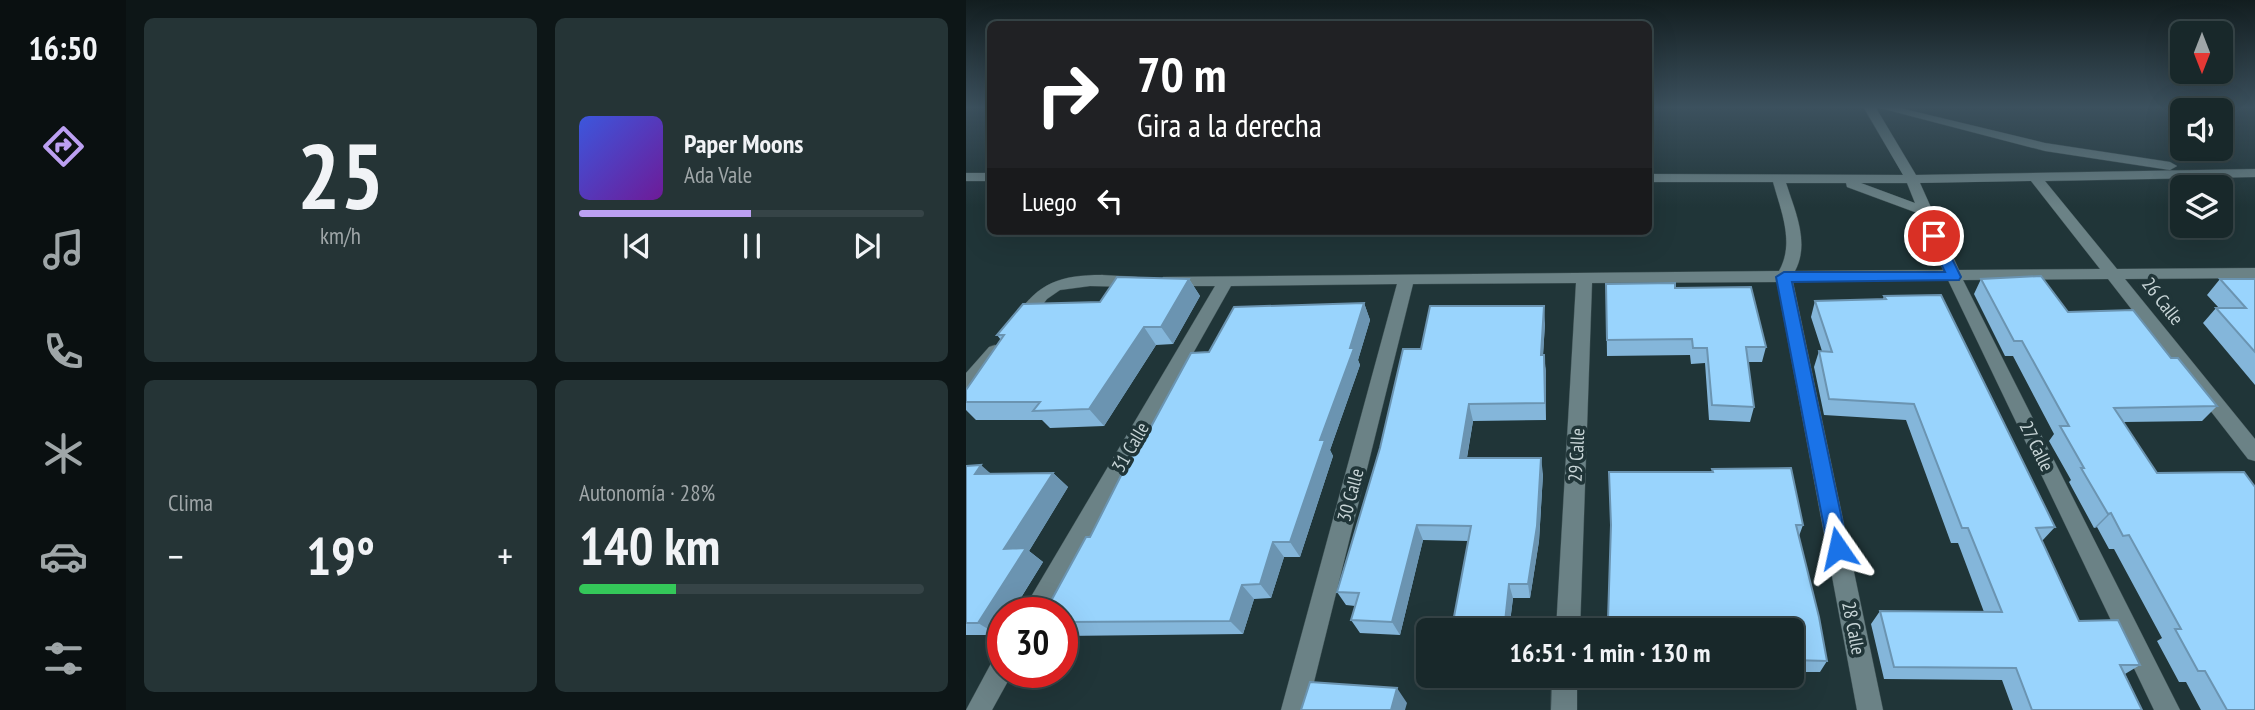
<!DOCTYPE html>
<html lang="es">
<meta charset="utf-8">
<style>
body{margin:0;font-family:"PT Sans Narrow",sans-serif;background:#253436;color:#f1f3f6;height:100vh;display:flex;flex-direction:column;font-size:26px;white-space:nowrap}
*{box-sizing:border-box;margin:0}
p{font-size:23px;color:#9fa6a8}
.icon{flex:none;width:38px;height:38px;fill:none;stroke:currentColor;stroke-width:2;stroke-linecap:round;stroke-linejoin:round}
.map{position:relative;flex:1;overflow:hidden}
.drawer{display:flex;flex-direction:column;gap:18px;padding:18px;background:#0d1617;width:840px}
.drawer>*{flex:none}
.banner{position:absolute;left:21px;top:21px;width:665px;height:214px;border-radius:10px;box-shadow:0 7px 28px #0002,0 0 0 2px #364447;background:#202124;color:#fff;overflow:hidden}
.needle{width:46px;rotate:180deg}
.tools{position:absolute;left:1204px;top:21px;display:grid;gap:14px}
.tools a{display:grid;place-items:center;width:63px;height:63px;border-radius:10px;background:#18282a;box-shadow:0 7px 28px #0002,0 0 0 2px #364447;font-size:35px}
.speed{position:absolute;left:21px;top:597px;display:flex;gap:14px;font-size:35px;font-weight:700;text-align:center}
.speed>*{display:grid;place-content:center;width:91px;height:91px;border-radius:50%;background:#18282a;box-shadow:0 7px 28px #0002,0 0 0 2px #364447;line-height:1}
.speed .limit{border:10px solid #d22;background:#fff;color:#111}
.pin{position:absolute;display:grid;place-items:center;width:60px;height:60px;color:#fff;margin:-30px;border:4px solid #fff;border-radius:50%;box-shadow:0 2px 7px #0007}
.me{position:absolute;width:77px;margin:-38px;rotate:349deg;stroke-linejoin:round;filter:drop-shadow(0 0 5px #0008)}
.turn{display:flex;align-items:center;gap:24px;height:147px;padding:0 35px;font-size:32px}
.turn .icon{width:91px;height:91px;stroke-width:2.5}
.turn b{display:block;font-size:49px;line-height:60px}
.then{display:flex;align-items:center;height:66px;padding:0 35px;background:#0003;gap:14px;font-size:26px}
.big{font-size:52px;font-weight:600;line-height:1.1}
.drawer .card{flex:1;display:flex;flex-direction:column;justify-content:center;gap:10px;min-width:0;padding:0 24px;border-radius:10px;background:#253436}
.drawer .dial{align-items:center;gap:0}
.dial b{font-size:91px;line-height:1}
.song{display:flex;align-items:center;gap:21px}
.cover{width:84px;height:84px;border-radius:10px;background:linear-gradient(135deg,hsl(230 70% 55%),hsl(280 70% 35%))}
.played{height:7px;border-radius:4px;background:linear-gradient(90deg,#bca0f2 50%,#364447 50%)}
.keys{display:flex;justify-content:space-around;direction:ltr}
.heat{display:flex;justify-content:space-between;align-items:center;font-size:38px;direction:ltr}
.charge{height:10px;border-radius:5px;background:linear-gradient(90deg,#34c759 28%,#364447 0)}
.drawer .tiles{flex:1;display:grid;gap:18px;grid-template-columns:repeat(2,1fr)}
.trip{position:absolute;left:450px;top:618px;width:388px;height:70px;border-radius:10px;background:#18282a;box-shadow:0 7px 28px #0002,0 0 0 2px #364447;font-weight:600;line-height:70px;text-align:center}
main{display:flex;flex:1;min-height:0}
.dock{display:flex;flex-direction:column;width:126px;justify-content:space-around;align-items:center;background:#0a1011;color:#9fa6a8}
.dock .icon{width:49px;height:49px}
.dock .selected{color:#bca0f2}
.dock b{font-size:32px;color:#f1f3f6}
.map>svg:first-child{display:block}
.lines{fill:none;stroke-linecap:round;stroke-linejoin:round}
.minor-casing{stroke:#3d5053;stroke-width:1}
.minor{fill:#6b8286;fill-rule:evenodd}
.wall{fill:#84b6da}
.shaded-wall{fill:#6b94b1}
.building{fill:#99d4fd;stroke:#6b94b1;stroke-width:2}
.route{fill:#1a73e8;stroke:#114b97;stroke-width:2}
.labels{text-anchor:middle;stroke-width:7;stroke-linejoin:round;paint-order:stroke}
.street-label{font-size:19px;fill:#c8d5d7;stroke:#203538}
</style>
<main>
<nav class="dock">
<b>16:50</b>
<svg class="icon selected" aria-label="directions" viewBox="0 0 24 24"><path d="M12 3l9 9-9 9-9-9zM9 14v-3h6M13 9l2 2-2 2"/></svg>
<svg class="icon" aria-label="music" viewBox="0 0 24 24"><path d="M9 18V5l10-2v13"/><circle cx="6" cy="18" r="3"/><circle cx="16" cy="16" r="3"/></svg>
<svg class="icon" aria-label="phone" viewBox="0 0 24 24"><path d="M5 4h4l2 5-3 2q2 4 5 5l2-3 5 2v4C11 20 4 13 5 4z"/></svg>
<svg class="icon" aria-label="climate" viewBox="0 0 24 24"><path d="M12 3v18M4 7l16 10M4 17L20 7"/></svg>
<svg class="icon" aria-label="car" viewBox="0 0 24 24"><path d="M5 17H2v-5l4-1 3-4h7l3 4 3 1v5h-3M9 17h6M6 11h13"/><circle cx="7" cy="17" r="2"/><circle cx="17" cy="17" r="2"/></svg>
<svg class="icon" aria-label="filters" viewBox="0 0 24 24"><path d="M4 7h16M4 17h16"/><circle cx="9" cy="7" r="2"/><circle cx="15" cy="17" r="2"/></svg>
</nav>
<section class="drawer">
<div class="tiles">
<div class="card dial"><b>25</b><p>km/h</p></div>
<div class="card">
<div class="song"><i class="cover"></i><div><b>Paper Moons</b><p>Ada Vale</p></div></div>
<div class="played"></div>
<div class="keys"><svg class="icon" aria-label="previous" viewBox="0 0 24 24"><path d="M18 5L8 12l10 7zM5 5v14"/></svg><svg class="icon" aria-label="pause" viewBox="0 0 24 24"><path d="M8 5v14M16 5v14"/></svg><svg class="icon" aria-label="next" viewBox="0 0 24 24"><path d="M6 5l10 7-10 7zM19 5v14"/></svg></div>
</div>
<div class="card"><p>Clima</p>
<div class="heat"><a>−</a><b class="big">19°</b><a>+</a></div>
</div>
<div class="card"><p>Autonomía · 28%</p><b class="big">140 km</b><div class="charge"></div></div>
</div>
</section>
<div class="map">
<svg width="1289" height="710" viewBox="0 0 1289 710">
<rect width="100%" height="100%" fill="#203538"/>
<g class="lines">
<g class="minor-casing">
<path id="minor" d="M898,108H910L950,175L1289,169V177L1079,181L1151,269L1289,268V278L1159,279L1289,439V461L1282,459L1142,279L997,280L1214,710H1188L982,280L827,282L917,710H891L811,282L626,283L614,630H590L610,283L447,284L341,710H315L431,284L265,286L81,612H56L249,286H203L195,281L197,277L813,271C829,243 815,211 807,182H682V174L937,175ZM1065,181L1134,269L993,270L954,183ZM820,183H880L881,187L954,214L977,270L829,271C844,243 829,211 820,183ZM895,183H941L949,203Z
M914,108H934L1079,143L1204,162L1211,166L1204,170L1079,151Z
M0,173H24V181H0Z
M136,275L171,277L179,282L171,287L124,286L94,290L81,299L60,326H48L46,322C70,284 92,275 136,275Z
M29,345L35,347L38,351L35,355L6,391L0,393V373L23,347Z
M37,655V672H47L26,710H0L28,658Z
M586,676H611V710H585Z"/>
</g>
<use href="#minor" class="minor"/>
</g>
<path class="wall" d="M223,279L234,296L207,344L190,345L138,426L84,428L76,420H10L0,410V390L35,340L31,335L134,302Z
M1015,279L1102,312L1205,358L1251,406L1236,421L1158,422L1289,710H1235L1220,682H1213L1191,641L1196,638L1148,549H1143L1131,527L1128,528L1103,482L1105,480L1083,441L1088,434L1047,356H1039L1008,294Z
M1254,279H1289V385L1237,323L1250,308H1253L1241,295Z
M640,284L709,288L800,347L796,362H782L788,407L784,422L743,420L739,363L725,364L724,355L641,356Z
M918,296L1089,527L1076,541L1113,621L1174,665L1159,674L1176,710H1047L1036,680L918,679L905,624L914,611L1018,612L992,543H985L940,420L858,415L848,367L853,351H856L845,317L849,301L917,299Z
M398,303L404,320L392,360L394,365L364,450L367,456L334,557H318L305,598L288,599L277,634L96,636V612L124,537L175,445L243,352Z
M579,323L577,355L580,372V420L507,421L501,458L577,474L573,541L564,598H547L543,630H491L487,622L502,541L457,540L434,635L394,633L385,620L389,606L380,605L371,592L455,349Z
M0,466L24,473H87L102,487L63,551L77,562L32,635H0Z
M746,469L837,525L833,536L861,661L854,672H826V630H642L645,534L643,472H746Z
M744,676H803V678L798,689L745,688Z"/>
<path class="shaded-wall" d="M223,279L234,296L207,344L195,327Z
M398,303L404,320L392,360L394,365L364,450L367,456L334,557L324,542L354,440L384,348Z
M578,306L579,323L576,372L575,355Z
M178,327L190,345L138,426L123,409Z
M578,355L580,372V420L579,403Z
M503,404L507,421L498,474L494,458Z
M575,458L577,474L573,541L564,598L562,584Z
M15,465L32,480L9,474Z
M87,473L102,487L63,551L77,562L46,612H37V627L32,635L12,623L38,549Z
M1145,513L1131,527L1128,528L1142,514Z
M451,525L457,540L434,635L426,622Z
M307,542L318,557L305,598L294,584Z
M543,584L547,598L543,630H541L539,622Z
M276,585L288,599L277,634L264,621Z
M431,688L441,703L439,710H425Z"/>
<path class="building" d="M1075,276L1102,312L1167,310L1205,358H1212L1251,406L1148,408L1191,473L1278,472L1289,487V710H1261L1239,671H1232L1209,629H1215L1163,535L1157,536L1145,513L1142,514L1115,468H1118L1094,426H1103L1056,341H1048L1015,279Z
M151,277L223,279L195,327H178L123,409L67,411L74,402H0V390L38,335H31L57,304L134,302Z
M1254,279H1289V352L1250,308H1280Z
M709,283V288L785,287L800,347H780L788,407L746,405L741,348H727L726,339L641,340L640,284Z
M975,295L1089,527L1070,528L1113,621L1152,620L1174,665H1154L1176,710H1066L1050,668L928,667L914,611L1036,612L1002,528H996L948,404L863,399L853,351L866,352L849,301L920,299L918,296Z
M398,303L384,348H388L354,440H359L324,542H307L294,584L276,585L264,621L96,622V612H79L120,537H124L171,444L175,445L225,353L243,352L268,307Z
M464,306H578L575,355H578L579,403L503,404L494,458H575L571,526L562,584H543L539,622H487L505,526L451,525L426,622L385,620L393,593L371,592L414,448L437,349H455Z
M15,465L9,474L87,473L38,549L60,548L12,623H0V466Z
M825,468L837,525H830L853,617L861,661L826,660V630H744L743,617L642,620L645,525L643,472H747L746,469Z
M748,676H803V678L749,677Z
M344,682L431,688L425,710H335Z"/>
<linearGradient id="sky" x2="0" y2="1"><stop stop-color="#121d1f"/><stop offset="0.52" stop-color="#3c515e"/><stop offset="1" stop-color="#3c515e" stop-opacity="0"/></linearGradient>
<rect width="1289" height="207" fill="url(#sky)"/>
<path class="route" d="M968,232L975,236L995,277L993,280L826,282L882,548L879,554L872,557L865,554L862,548L810,277L818,272H979L962,236Z"/>
<g class="labels">
<g class="street-label">
<text transform="translate(1197 301) rotate(52)" y="7">26 Calle</text>
<text transform="translate(1071 446) rotate(64)" y="7">27 Calle</text>
<text transform="translate(164 447) rotate(-60)" y="7">31 Calle</text>
<text transform="translate(610 455) rotate(-87)" y="7">29 Calle</text>
<text transform="translate(384 495) rotate(-75)" y="7">30 Calle</text>
<text transform="translate(888 628) rotate(79)" y="7">28 Calle</text>
</g>
</g>
</svg>
<div class="tools">
<a><svg class="needle" viewBox="-14 -14 28 28"><path d="M0-13l5 13h-10z" fill="#e53935"/><path d="M0 13l5-13h-10z" fill="#9fa6a8"/></svg></a>
<a><svg class="icon" aria-label="sound" viewBox="0 0 24 24"><path d="M4 9h4l5-4v14l-5-4H4zM17 9q2 3 0 6"/></svg></a>
<a><svg class="icon" aria-label="layers" viewBox="0 0 24 24"><path d="M12 4l9 5-9 5-9-5zM3 14l9 5 9-5"/></svg></a>
</div>
<div class="speed"><div class="limit">30</div></div>
<div class="pin" style="left:968px;top:236px;background:#d93025"><svg class="icon" aria-label="arrive" viewBox="0 0 24 24"><path d="M6 21V4h12l-3 4 3 4H6"/></svg></div>
<svg class="me" style="left:872px;top:548px" viewBox="-20 -20 40 40"><path d="M0-17L14 15 0 8-14 15z" fill="#1a73e8" stroke="#fff" stroke-width="4"/></svg>
<div class="trip">16:51 · 1 min · 130 m</div>
<div class="banner">
<div class="turn"><svg class="icon" aria-label="right" viewBox="0 0 24 24"><path d="M7 20v-9h11M14 6l5 5-5 5"/></svg><div><b>70 m</b>Gira a la derecha</div></div>
<div class="then">Luego<svg class="icon" aria-label="left" viewBox="0 0 24 24"><path d="M17 20v-9H6M10 6l-5 5 5 5"/></svg></div>
</div>
</div>
</main>
